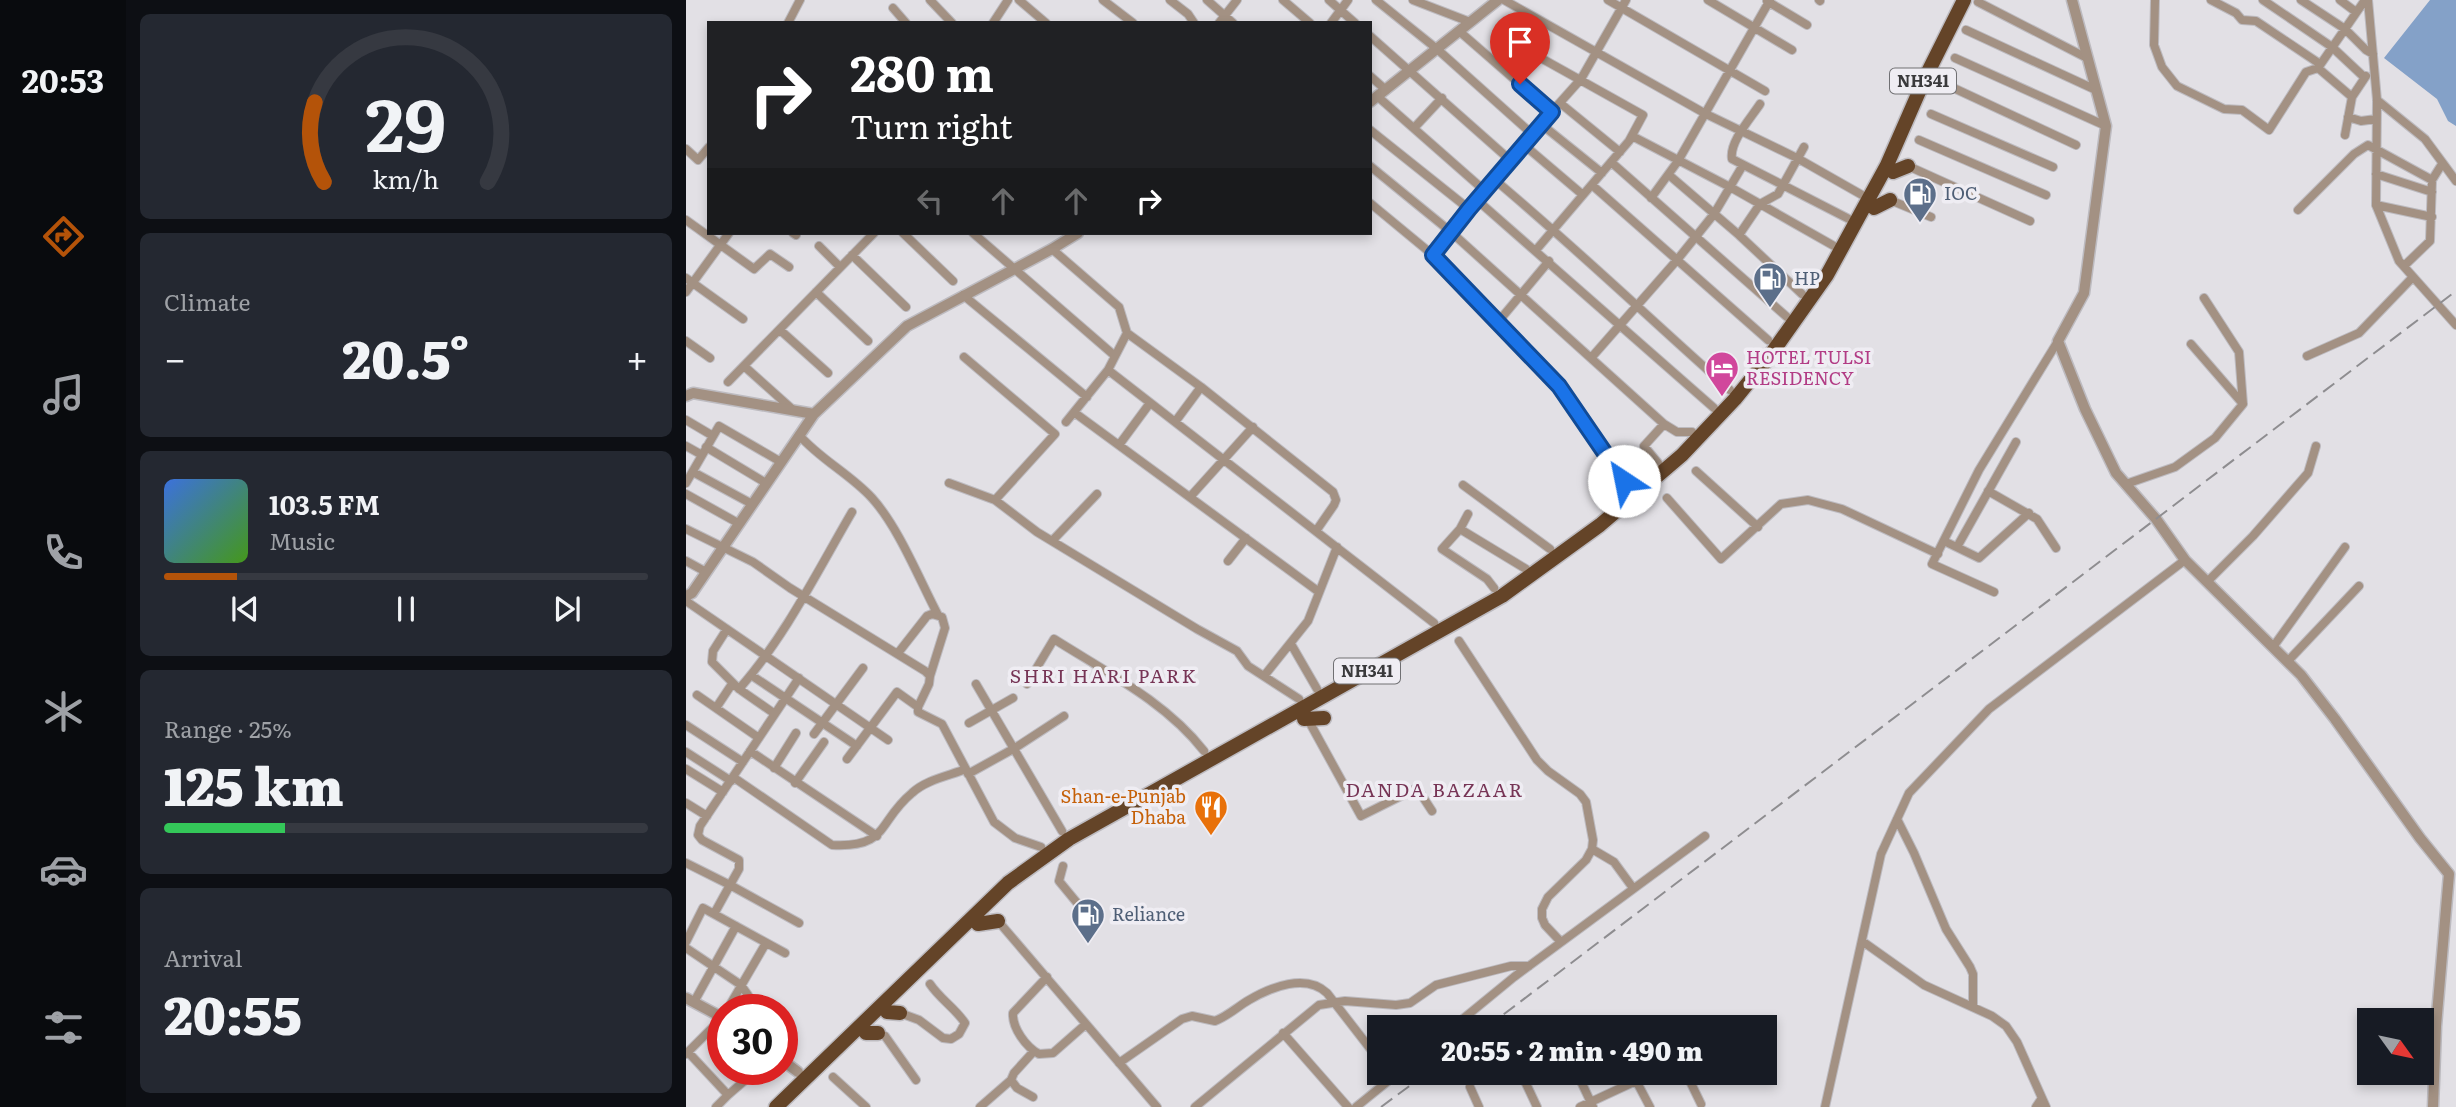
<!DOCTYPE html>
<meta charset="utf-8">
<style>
body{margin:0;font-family:Literata,serif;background:#242831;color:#f1f3f6;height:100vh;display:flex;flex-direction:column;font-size:26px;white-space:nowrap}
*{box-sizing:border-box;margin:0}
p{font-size:23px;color:#9ea1a6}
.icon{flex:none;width:38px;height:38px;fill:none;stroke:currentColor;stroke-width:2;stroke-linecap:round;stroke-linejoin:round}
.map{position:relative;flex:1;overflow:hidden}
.drawer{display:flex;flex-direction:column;gap:14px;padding:14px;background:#0d0f14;width:560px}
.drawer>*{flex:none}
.guide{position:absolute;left:21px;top:21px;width:665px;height:214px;border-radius:0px;box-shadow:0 4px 10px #0003;background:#202124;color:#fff;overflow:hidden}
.needle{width:46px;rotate:123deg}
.fabs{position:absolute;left:1671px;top:1008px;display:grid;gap:14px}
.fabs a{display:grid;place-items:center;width:77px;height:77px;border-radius:0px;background:#171b24;box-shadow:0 4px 10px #0003;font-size:35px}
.speed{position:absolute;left:21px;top:994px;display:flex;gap:14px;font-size:35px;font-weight:700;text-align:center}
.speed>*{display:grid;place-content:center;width:91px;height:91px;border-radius:50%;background:#171b24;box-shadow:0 4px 10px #0003;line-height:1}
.speed .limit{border:10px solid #d22;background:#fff;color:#111}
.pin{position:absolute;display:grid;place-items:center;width:60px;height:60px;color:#fff;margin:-72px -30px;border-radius:50% 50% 50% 0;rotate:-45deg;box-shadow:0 0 7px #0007}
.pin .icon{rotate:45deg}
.me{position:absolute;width:77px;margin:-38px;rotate:326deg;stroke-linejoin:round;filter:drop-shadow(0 0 5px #0008)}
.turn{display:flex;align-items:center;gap:24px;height:147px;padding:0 28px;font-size:32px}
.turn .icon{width:91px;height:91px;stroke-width:2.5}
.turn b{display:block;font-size:49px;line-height:60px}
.lanes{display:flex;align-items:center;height:66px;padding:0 28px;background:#0003;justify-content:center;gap:35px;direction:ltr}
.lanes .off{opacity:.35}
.big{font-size:52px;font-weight:800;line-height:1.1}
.drawer .tile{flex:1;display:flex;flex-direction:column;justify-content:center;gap:10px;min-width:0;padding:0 24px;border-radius:10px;background:#242831}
.drawer .dial{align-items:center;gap:0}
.dial svg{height:182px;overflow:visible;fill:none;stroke:#363941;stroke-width:7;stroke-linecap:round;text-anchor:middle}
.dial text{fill:#f1f3f6;stroke:none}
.song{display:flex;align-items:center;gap:21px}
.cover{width:84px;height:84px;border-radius:10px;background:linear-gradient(135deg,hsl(220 70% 55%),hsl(100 70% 35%))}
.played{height:7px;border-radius:4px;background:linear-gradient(90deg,#b45309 15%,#363941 15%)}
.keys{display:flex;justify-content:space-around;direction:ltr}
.heat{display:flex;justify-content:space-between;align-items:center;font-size:38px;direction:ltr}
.charge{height:10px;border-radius:5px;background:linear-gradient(90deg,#34c759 25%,#363941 0)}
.trip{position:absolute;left:681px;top:1015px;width:410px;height:70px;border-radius:0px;background:#171b24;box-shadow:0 4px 10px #0003;font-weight:800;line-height:70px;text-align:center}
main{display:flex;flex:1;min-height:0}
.tabs{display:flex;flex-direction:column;width:126px;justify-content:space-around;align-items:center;background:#090b0e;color:#9ea1a6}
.tabs .icon{width:49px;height:49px}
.tabs .selected{color:#b45309}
.tabs b{font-size:32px;color:#f1f3f6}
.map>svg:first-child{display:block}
.water{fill:#84a1c8}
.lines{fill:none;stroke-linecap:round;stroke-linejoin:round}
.minor-casing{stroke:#bdbbc0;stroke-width:10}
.tertiary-casing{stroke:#bdbbc0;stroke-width:13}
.trunk-casing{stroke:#bdbbc0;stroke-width:17}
.minor{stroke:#a39183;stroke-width:8}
.tertiary{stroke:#a39183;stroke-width:10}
.trunk{stroke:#644428;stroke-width:14}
.rail{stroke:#8e8d90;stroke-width:2;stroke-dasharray:14 7;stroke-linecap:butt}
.route-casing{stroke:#114b97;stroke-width:18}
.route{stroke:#1a73e8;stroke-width:12}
.labels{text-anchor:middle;stroke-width:7;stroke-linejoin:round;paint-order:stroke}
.shield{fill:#efedf3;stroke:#707073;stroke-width:2}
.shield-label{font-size:16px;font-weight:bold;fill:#3a3a3c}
.service-label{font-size:18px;fill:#4e5e75;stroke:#efedf3;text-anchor:start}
.hotel-label{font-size:18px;fill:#b23c85;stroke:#efedf3;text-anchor:start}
.food-label{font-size:18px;fill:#c56008;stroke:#efedf3;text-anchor:end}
.neighbourhood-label{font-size:19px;letter-spacing:2px;fill:#773556;stroke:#efedf3}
</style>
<main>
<nav class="tabs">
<b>20:53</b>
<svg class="icon selected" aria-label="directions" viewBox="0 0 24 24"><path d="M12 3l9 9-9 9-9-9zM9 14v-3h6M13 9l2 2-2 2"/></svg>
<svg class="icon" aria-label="music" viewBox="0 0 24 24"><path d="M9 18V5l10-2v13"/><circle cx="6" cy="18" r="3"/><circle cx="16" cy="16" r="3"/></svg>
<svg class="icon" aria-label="phone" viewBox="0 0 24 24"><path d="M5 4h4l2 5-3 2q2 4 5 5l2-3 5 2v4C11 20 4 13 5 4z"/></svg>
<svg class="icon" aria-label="climate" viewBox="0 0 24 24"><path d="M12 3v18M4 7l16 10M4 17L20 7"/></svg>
<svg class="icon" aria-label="car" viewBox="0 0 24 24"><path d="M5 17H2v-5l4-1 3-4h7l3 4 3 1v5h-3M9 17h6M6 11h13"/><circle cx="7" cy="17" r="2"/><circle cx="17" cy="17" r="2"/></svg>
<svg class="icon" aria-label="filters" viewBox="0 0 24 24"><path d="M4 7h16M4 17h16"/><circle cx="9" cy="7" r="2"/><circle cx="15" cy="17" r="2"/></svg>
</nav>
<section class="drawer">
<div class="tile dial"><svg viewBox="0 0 100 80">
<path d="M14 69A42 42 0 1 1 86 69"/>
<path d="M14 69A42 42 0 0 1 10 34" stroke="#b45309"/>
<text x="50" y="56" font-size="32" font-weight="700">29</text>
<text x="50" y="72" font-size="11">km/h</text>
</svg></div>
<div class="tile"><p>Climate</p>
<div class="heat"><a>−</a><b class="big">20.5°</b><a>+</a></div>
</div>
<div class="tile">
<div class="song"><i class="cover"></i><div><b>103.5 FM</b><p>Music</p></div></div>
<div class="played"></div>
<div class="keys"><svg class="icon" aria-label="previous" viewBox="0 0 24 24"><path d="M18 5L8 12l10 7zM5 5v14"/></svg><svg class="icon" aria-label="pause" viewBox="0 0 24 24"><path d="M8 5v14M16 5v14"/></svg><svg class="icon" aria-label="next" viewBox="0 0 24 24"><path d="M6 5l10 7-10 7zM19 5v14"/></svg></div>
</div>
<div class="tile"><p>Range · 25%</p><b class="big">125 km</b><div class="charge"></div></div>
<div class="tile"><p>Arrival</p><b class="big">20:55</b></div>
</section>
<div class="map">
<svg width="1770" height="1107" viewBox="0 0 1770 1107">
<rect width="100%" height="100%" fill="#e2e0e5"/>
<path class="water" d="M1744,0H1770V126L1762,121L1751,99L1698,58Z"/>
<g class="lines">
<g class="minor-casing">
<path id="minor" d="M244,0L266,23
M333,0L360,23
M417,0L447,23
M484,0L502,14L508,23
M521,0L547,23
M597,0L624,23
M643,0L669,23
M690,0L751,49L846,134
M727,0L784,22
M818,0L1020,114L1111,158L1176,195
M922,0L1079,91
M1022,0L1106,50
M1133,0L1134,1
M1469,0L1468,45L1476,67L1491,86L1538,109L1556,110L1583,130L1620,72L1632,68L1679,0
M1525,0L1550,13L1556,20L1570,21L1634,64
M1577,0L1646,47L1678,77
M1615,0L1659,29L1680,50L1687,54
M1654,0L1670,12
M1682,0L1691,100L1690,205L1713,261L1770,325
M1081,1L1121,25
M1292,2L1401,58
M207,8L220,23
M102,23L114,0
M307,23L322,0
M533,23L551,0
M645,23L662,0
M1280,30L1410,90
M773,31L866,112
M684,36L824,160
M1269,58L1420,126
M1632,68L1666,97
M819,70L837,48L957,115L943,141L850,250
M684,76L700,90
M1259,84L1390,145
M691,96L799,191
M1691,100L1739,139L1770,181
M874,103L934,152
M1074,104C1065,118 1043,142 1046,159L1163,219
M1245,114L1367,167
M1662,117L1675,121L1690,119
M855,124L916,173
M728,128L756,98
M684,130L783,209
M1659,135L1666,97L1680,76
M946,136L1044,187L1148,246
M1233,140L1360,195
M837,144L897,195
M0,149L12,160L23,147
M925,162L1101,317
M684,166L765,232L978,424L991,432H1006
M1222,166L1344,221
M1690,174L1746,192
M983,175L1053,235L1116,294
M809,180C889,247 965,320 1044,390
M906,185L1082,340
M965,198L992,161L1084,0
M791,200L1028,408
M1204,200L1245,217
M684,203L747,255L873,386L938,481L931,490L933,496
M1690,205L1746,217
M1612,210L1668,154L1682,145L1746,180
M0,220L68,269L84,254L103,267
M107,233L110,235
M217,233L267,281
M287,233L429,356
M1053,235L1074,204L1092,194L1118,147
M133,246L154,267
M366,249L433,307L441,333L515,387L647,492L650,500L648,505L630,531
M166,255L220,307
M747,255L837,144L895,79L940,0
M1718,266L1744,241L1746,180L1756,164
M0,278L57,319
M0,292L43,233
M130,292L182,341
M277,295L401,397
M812,322L863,261
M94,330L142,373
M0,341L24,358
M1505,344L1557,404
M1621,356L1673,333L1727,277
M278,357L369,434L309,500
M905,358L991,260L1028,214L1057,165
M58,366L106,409
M422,370L748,623
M42,382L188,233
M389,413L633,592
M0,420L27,436
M380,422L422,370L441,333
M489,422L515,387
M113,435C135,460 164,474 186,498C213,528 233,579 252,615
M433,445L464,403
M0,446L16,455
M20,447L80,483
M972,463L958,446L978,424
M1010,471L1072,527
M7,472L66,504
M0,483L33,426L95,462
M263,483L309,500L351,532L511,629L551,651L562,666L613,699
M1440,484L1489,467L1529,438L1557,404L1553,352L1518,298
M777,485L864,549
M1302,491L1351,519L1370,548
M0,494L52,523
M504,497L567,427
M981,498L1035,559L1095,504L1122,500L1156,509L1252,554
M782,514L774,529L756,549L801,579L808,588
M0,529L67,562L104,588L239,671L244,676L243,684L232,707
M774,529L840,569
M366,541L411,494
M1258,541L1293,558L1343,513
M1271,547L1330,442
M0,561L20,572
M542,561L560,538
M1521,582L1567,536L1622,473L1630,446
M1308,592L1246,564L1293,470L1372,341
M0,601L202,740
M41,629L27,651L26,662L53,689L89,714
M773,641L851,760L862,771L894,794L900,802L907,840L906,849L900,860L862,897L856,909V918L859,925L875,942
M605,644L631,689
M1587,647L1659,547
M212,653L241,616L246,614L256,617L259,628L244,676
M1602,661L1673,586
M65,675L171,746
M578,676L622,621L651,547
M113,678L14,826L12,835L16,840L53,860V869L44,885L113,923
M290,684L376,831
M341,684L368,639C420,672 480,702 518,751
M53,689C99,637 131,572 166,512
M11,695L73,738
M30,708L46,684
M283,723L327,698
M0,725L57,762
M625,725L675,816L731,788L746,811
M128,734L177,668
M64,751L191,836
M0,752L45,781
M161,759L211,692L232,707V712L256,724L308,822L329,838L355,847
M88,768L110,733
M0,769L37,792
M282,774L329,748L378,716
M47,777L146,845C203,848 191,822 226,793C240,780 262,776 280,769
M109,783L138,742
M0,803L21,816
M1211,819L1228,853L1260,929L1284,967L1287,974V1007
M906,849L928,862L947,888
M0,863L44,885L28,914
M377,866L373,881L392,904
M312,921L471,1107
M1176,941L1238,985L1306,1016L1320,1026L1331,1042L1360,1107
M0,942L17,908L99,953
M0,948L55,985L62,995V1010
M361,977L327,1013C326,1028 340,1047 353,1054L367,1053L400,1024
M8,1002L50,926
M41,1010L80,943
M214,1013L233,1020L257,1038L265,1039L273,1034L279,1023C269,1008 254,999 244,984
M767,1027L828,977L1019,836
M192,1033L199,1036L230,1080
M597,1033L662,1107
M2,1052L42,1095L30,1107
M0,1054L37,1017
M433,1063L496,1019L506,1016L529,1021C542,1016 551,1007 563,1000C585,987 620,973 641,993L693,1060
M835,1073L851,1107
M891,1073L907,1107
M946,1073L964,1107
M1000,1073L1015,1104
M147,1077L180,1107
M784,1087L793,1107
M42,1095L72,1069
M347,1097L331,1088L325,1080L328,1073L348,1051
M294,1107L325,1080
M509,1107L633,1005L659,1001L710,1005L724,1003L750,985L825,966H843
M670,1107L712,1073
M894,1107L967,1073
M1139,1107L1195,854L1223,793L1303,709L1499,560
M1350,1107L1356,1098"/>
</g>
<g class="tertiary-casing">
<path id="tertiary" d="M1386,0L1420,126L1398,293L1372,341L1399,409L1430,473L1470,519L1499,560L1615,675L1649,719L1734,838L1763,874L1750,1026L1747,1107
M684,102L812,0
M0,396L7,393L128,414
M0,596L6,593L128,414L221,326L366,249L392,233
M0,998L37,1018
M96,1060L112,1072"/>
</g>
<g class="trunk-casing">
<path id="trunk" d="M1207,172L1222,166
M1188,208L1204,200
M618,719L638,718
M292,924L312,921
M201,1012L214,1013
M180,1033H192
M90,1107L322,883L383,839L816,596L914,525L996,455L1049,399L1083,357L1141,275L1201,165L1239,78L1278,0"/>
</g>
<use href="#minor" class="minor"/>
<use href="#tertiary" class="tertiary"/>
<use href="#trunk" class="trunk"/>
<path class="rail" d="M801,1027L1770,291
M695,1107L741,1073"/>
</g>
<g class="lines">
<g class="route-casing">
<path id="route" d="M834,84L866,112L783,209L747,255L873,386L938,481"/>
</g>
<use href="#route" class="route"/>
</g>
<defs>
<g id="fuel-pin" transform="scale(1.75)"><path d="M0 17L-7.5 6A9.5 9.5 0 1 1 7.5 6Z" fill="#5c6f8a" stroke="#efedf3"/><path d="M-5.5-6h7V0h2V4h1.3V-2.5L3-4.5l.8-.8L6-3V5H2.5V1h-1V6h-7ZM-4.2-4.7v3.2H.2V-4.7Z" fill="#fff"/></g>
<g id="hotel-pin" transform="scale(1.75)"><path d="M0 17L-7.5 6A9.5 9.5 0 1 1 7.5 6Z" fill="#d1479c" stroke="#efedf3"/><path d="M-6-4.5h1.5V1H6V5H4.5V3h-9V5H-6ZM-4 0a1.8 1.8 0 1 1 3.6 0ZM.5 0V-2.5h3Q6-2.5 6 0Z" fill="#fff"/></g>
<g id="restaurant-pin" transform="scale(1.75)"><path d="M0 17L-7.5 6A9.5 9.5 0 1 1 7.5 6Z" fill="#e8710a" stroke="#efedf3"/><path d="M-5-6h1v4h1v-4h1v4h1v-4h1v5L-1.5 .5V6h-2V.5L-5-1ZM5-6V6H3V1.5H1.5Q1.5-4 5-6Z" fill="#fff"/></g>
</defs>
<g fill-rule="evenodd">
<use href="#fuel-pin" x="1234" y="194"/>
<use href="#fuel-pin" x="1084" y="279"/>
<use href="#hotel-pin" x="1036" y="368"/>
<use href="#restaurant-pin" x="525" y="807"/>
<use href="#fuel-pin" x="402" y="915"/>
</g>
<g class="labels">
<g class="shield">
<rect x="1204" y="68.5" width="66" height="25" rx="5"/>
<rect x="648" y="658.5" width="66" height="25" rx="5"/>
</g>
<g class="shield-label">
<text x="1237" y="87">NH341</text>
<text x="681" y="677">NH341</text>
</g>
<g class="service-label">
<text x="1258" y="200">IOC</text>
<text x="1108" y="285">HP</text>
<text x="426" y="921">Reliance</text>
</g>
<g class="hotel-label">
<text x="1060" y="364">HOTEL TULSI<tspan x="1060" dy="21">RESIDENCY</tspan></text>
</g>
<g class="food-label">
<text x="500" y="803">Shan-e-Punjab<tspan x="500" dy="21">Dhaba</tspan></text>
</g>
<g class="neighbourhood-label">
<text x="418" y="683">SHRI HARI PARK</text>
<text x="749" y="797">DANDA BAZAAR</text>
</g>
</g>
</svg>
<div class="fabs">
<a><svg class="needle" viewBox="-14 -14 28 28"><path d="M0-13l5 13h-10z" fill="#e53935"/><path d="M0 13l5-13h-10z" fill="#9ea1a6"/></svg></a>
</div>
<div class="speed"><div class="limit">30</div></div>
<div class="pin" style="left:834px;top:84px;background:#d93025"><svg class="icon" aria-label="arrive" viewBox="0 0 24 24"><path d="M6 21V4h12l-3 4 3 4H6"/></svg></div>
<svg class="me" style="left:938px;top:481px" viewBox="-20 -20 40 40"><circle r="19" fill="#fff"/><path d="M0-13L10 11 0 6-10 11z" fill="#1a73e8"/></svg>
<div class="trip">20:55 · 2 min · 490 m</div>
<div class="guide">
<div class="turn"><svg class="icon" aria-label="right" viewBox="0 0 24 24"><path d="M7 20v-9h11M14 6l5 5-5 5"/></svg><div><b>280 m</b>Turn right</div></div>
<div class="lanes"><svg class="icon off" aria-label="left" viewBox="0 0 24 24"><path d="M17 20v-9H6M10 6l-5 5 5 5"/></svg><svg class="icon off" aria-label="ahead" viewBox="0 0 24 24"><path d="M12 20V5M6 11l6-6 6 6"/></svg><svg class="icon off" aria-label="ahead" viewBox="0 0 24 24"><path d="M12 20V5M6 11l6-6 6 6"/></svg><svg class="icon" aria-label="right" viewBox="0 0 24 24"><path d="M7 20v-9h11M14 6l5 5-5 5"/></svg></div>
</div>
</div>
</main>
